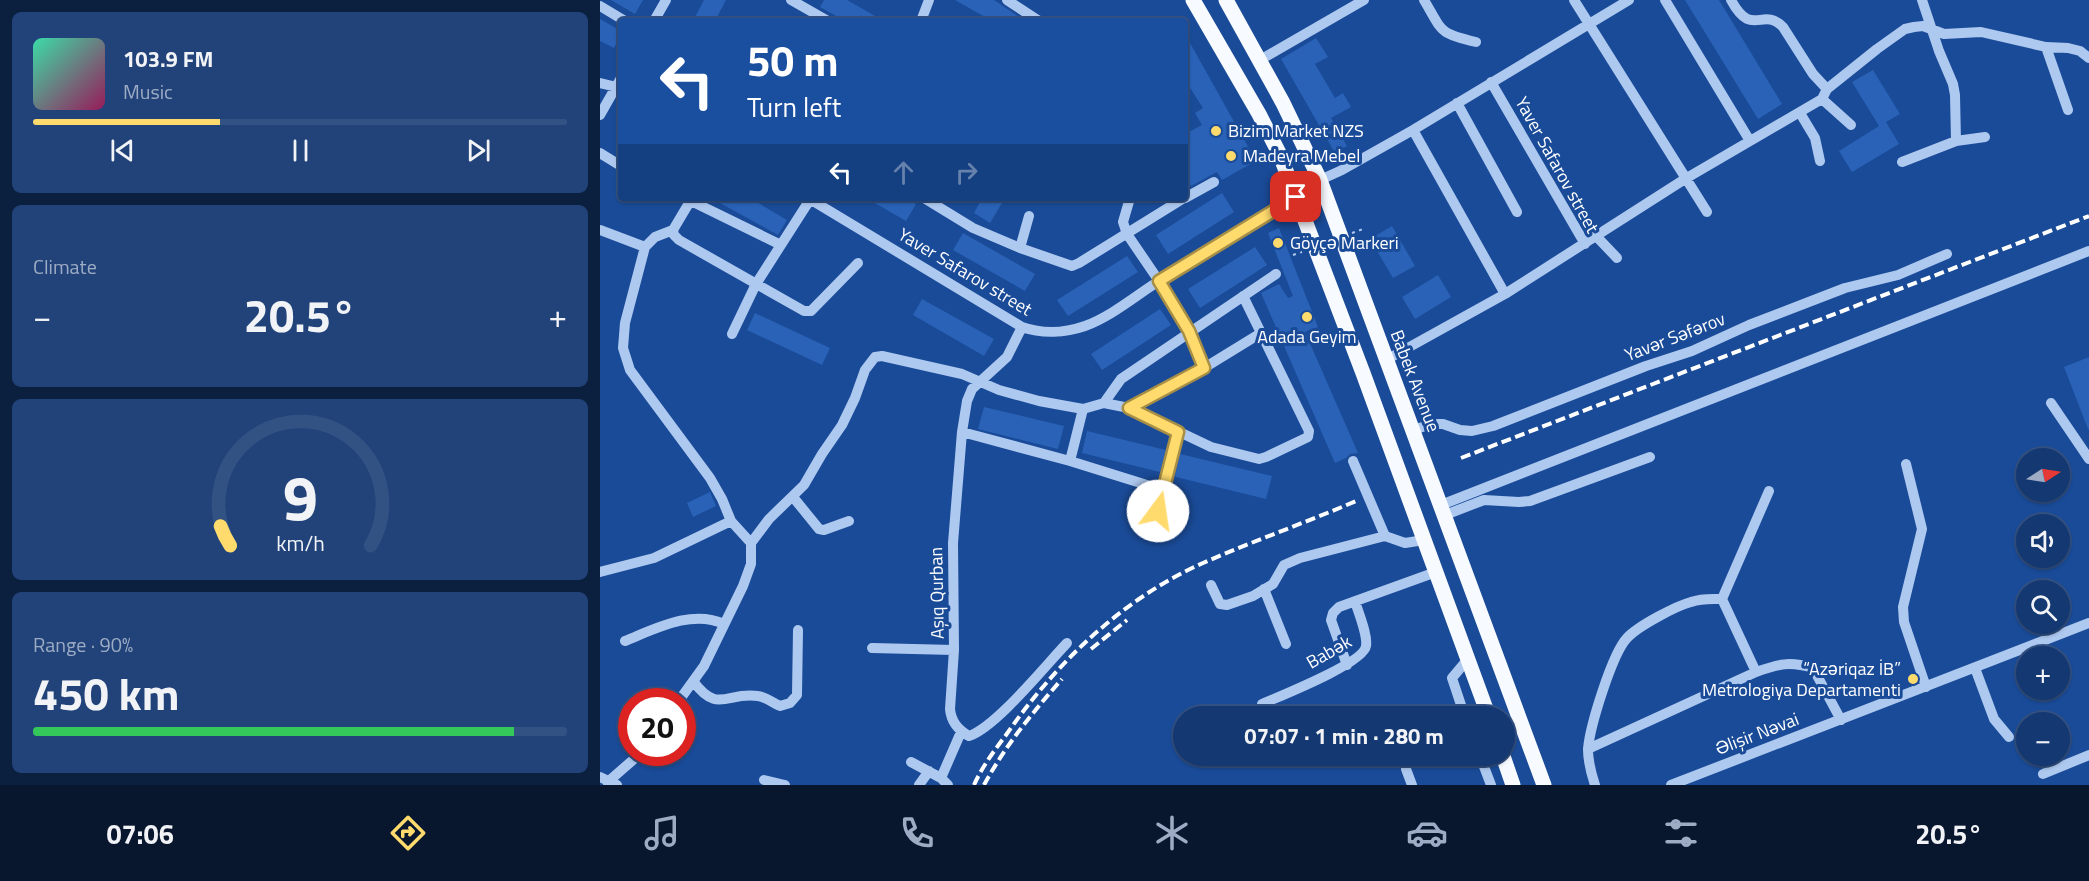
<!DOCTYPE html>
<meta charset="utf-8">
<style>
body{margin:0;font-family:"Titillium Web",sans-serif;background:#21437a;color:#f1f3f6;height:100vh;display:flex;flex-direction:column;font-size:22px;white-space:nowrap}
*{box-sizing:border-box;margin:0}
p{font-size:20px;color:#9dacc4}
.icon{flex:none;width:33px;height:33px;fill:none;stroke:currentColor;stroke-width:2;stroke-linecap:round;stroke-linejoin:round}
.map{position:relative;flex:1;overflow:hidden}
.details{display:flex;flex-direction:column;gap:12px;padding:12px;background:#0b1f3f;width:600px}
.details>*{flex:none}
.guide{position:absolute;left:18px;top:18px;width:570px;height:183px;border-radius:6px;box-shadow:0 2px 4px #0004,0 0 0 2px #335284;background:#1a4fa0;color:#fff;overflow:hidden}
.needle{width:39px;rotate:78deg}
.fabs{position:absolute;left:1416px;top:448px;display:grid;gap:12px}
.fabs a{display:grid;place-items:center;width:54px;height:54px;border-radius:50%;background:#143872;box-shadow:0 2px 4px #0004,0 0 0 2px #335284;font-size:30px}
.speed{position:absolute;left:18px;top:688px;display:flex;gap:12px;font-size:30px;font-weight:700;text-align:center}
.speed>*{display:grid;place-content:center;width:78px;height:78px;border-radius:50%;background:#143872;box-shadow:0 2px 4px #0004,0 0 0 2px #335284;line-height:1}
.speed .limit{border:9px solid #d22;background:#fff;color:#111}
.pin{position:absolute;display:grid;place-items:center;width:51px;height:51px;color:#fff;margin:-26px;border-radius:12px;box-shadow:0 3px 9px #0006}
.me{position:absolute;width:66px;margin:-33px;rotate:14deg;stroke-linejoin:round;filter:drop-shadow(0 0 4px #0008)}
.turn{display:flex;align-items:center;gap:21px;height:126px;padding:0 30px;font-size:27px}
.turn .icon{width:78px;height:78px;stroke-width:2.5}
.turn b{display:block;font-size:42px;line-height:51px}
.lanes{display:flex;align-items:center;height:57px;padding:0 30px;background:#0003;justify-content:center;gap:30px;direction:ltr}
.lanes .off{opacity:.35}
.big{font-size:45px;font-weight:700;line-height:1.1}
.details .tile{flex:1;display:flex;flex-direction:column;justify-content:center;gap:9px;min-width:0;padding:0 21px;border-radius:9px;background:#21437a}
.details .dial{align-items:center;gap:0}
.dial svg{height:156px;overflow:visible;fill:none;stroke:#335284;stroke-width:7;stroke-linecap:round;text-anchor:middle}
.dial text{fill:#f1f3f6;stroke:none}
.song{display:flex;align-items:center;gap:18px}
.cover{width:72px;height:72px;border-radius:9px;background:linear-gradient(135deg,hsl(160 70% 55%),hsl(330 70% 35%))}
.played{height:6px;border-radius:3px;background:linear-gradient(90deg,#ffdb6d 35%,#335284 35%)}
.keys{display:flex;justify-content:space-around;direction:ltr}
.heat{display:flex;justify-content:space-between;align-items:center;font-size:33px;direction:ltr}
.charge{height:9px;border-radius:4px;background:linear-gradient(90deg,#34c759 90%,#335284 0)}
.trip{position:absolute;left:573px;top:706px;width:342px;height:60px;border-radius:30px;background:#143872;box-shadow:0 2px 4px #0004,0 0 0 2px #335284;font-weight:700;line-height:60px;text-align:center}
.dock{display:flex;height:96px;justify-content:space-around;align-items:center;background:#08162e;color:#9dacc4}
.dock .icon{width:42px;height:42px}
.dock .current{color:#ffdb6d}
.dock b{font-size:27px;color:#f1f3f6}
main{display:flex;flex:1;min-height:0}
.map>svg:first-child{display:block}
.building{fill:#2962b6}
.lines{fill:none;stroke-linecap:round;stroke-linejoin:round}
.path{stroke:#aec9f0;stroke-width:2;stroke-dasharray:3 4.5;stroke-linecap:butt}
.minor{stroke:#aec9f0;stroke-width:10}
.major{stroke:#f7faff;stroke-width:15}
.rail{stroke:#fff;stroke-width:4;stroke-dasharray:10 4.5;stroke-linecap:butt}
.route-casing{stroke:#a68e47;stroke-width:15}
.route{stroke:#ffdb6d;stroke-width:10}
.poi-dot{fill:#ffdb6d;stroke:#1a4b98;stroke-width:2}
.labels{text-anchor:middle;stroke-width:6;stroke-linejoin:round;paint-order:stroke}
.poi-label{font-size:18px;fill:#fff;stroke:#1a4b98;text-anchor:start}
.street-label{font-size:18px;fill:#fff;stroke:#1a4b98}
</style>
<main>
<section class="details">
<div class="tile">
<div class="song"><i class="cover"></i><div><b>103.9 FM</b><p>Music</p></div></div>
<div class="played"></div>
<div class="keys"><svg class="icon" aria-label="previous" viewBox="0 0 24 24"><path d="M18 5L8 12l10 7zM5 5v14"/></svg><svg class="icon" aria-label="pause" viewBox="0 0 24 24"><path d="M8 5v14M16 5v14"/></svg><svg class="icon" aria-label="next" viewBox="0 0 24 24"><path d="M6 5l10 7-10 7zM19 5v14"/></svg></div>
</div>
<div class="tile"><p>Climate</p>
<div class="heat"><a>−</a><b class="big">20.5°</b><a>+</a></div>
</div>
<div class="tile dial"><svg viewBox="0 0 100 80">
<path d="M14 69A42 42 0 1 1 86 69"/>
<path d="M14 69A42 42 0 0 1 9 59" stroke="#ffdb6d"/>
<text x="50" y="56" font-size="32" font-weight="700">9</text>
<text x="50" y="72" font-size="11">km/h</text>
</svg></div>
<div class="tile"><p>Range · 90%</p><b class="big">450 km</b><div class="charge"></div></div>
</section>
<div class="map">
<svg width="1489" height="785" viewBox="0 0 1489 785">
<rect width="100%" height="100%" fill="#1a4b98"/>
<path class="building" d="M11,0H43L35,14Z
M104,0H126L115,21H93Z
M224,0H247L284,21H245L220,7Z
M355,0H394L425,21H392Z
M1085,0H1119L1182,104L1158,119Z
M0,19L21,31V35L14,48L0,41Z
M585,34L656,161L622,180L617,172L591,186L585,175V134L602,125L595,113L603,108L585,80Z
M716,38L728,57L715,64L735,98L743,93L751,107L731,118L747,146L735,153L681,59Z
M1273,70L1300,114L1286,122L1299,144L1252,172L1239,151L1279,126L1252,82Z
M622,193L634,212L568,254L556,235Z
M111,198H150L187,220L178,235Z
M266,198H305L316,204L306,221Z
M382,198H405L390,223L374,213Z
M792,226L815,266L793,278L770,239Z
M679,228L718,327L705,332L758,453L750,454L746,458L735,463L661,293L679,284L688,298L693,296L668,233Z
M363,233L435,274L425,291L353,250Z
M655,247L667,265L600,308L588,289Z
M527,256L538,272L468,316L457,300Z
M838,275L851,297L815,319L802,297Z
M322,299L394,339L384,356L313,315Z
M560,309L571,325L502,370L491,354Z
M155,313L230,348L222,365L147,330Z
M1489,357V429H1488L1464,367Z
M384,407L464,426L458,449L378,429Z
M487,431L566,450L560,472L482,453Z
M580,454L672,476L666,499L576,477L575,476Z
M110,492L116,506L93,517L87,503Z"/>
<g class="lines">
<path class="path" d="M752,233L763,229
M693,255L702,252"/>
<path class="minor" d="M191,0L228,21
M407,0L439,21
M824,0C843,32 838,33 876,42
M974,0L1107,212
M1065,0L1150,141
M1131,0C1152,39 1162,6 1183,27L1213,74L1227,89
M1322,0L1339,51L1353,84L1355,95L1356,141
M0,6L25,21
M54,21L66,0
M321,21L329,0
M1446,47L1468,110
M660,60L764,0
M891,82L985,244
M0,83L21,88
M1222,99L1251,125
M857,103L917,212
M1200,113L1215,138L1220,161
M0,115L21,78
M813,130L905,294
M0,153L21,166
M1302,162L1356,141L1385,137
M720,180L742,170L813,130L1029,0
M85,198L181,245
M92,198L73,230L74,235L79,240L204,311H211L258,263
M208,198L422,327C442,334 465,333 485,326C512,316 535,296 559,281C604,252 651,225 696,197
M324,198L373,228L420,248L472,266L479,263L584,198
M530,198L523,222L527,234L559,281L589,331L604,368
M585,198L614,182
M0,230L45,247
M73,230L55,237L45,247L25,323L23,348L30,370L110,478L122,499L131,521L151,543
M997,237L1017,258
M420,248L429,216
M643,296L709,431L708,437L666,457L659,459L611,447L529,408L504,403L521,379L676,274
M422,327L407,357L372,389L367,401L362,432L353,543L354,650L350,709C351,721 358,730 369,736C396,727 445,666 467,643
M132,334L156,284L211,198
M786,360L905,294L1085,179L1222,99L1227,89L1277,49L1305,29L1314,27L1323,26L1344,34L1381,32L1446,47L1468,48L1480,51L1489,58
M1451,403L1489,459
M529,408L604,368L661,333
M812,430L833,424H843L860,430L872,431L893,426L1046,366L1092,351L1149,325L1245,288L1298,275L1347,254
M362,432L470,461L563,490
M470,461L483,409
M753,461L785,536L805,543L824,540
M1306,464L1322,529L1303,607L1304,622L1326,687
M193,497L219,529L224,530L249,521
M841,505L1489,251
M558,511L578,432
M845,515L884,500L919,502L930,501L1050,457
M0,572L54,558L131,521
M611,585L620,604L627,605L653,596L673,584L684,565L700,558L785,536
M664,589L686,644
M25,641C55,629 92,609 124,624
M272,648L354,650
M747,665L731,620L733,613L739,607L836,572
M1375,668L1394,719L1409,737
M1156,672L1122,599L1169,491
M93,681C118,715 127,691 158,696C166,697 173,703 180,706L190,703L197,695L198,630
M78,702L104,666L143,586L151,564V543L169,519L204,485L222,454L242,425L255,398L265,370L275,357L282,356L362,374L399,390L439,401L483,409L504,403
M662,704C680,696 764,663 766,646C768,635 758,612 755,601
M865,717L852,678L868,659
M988,749L1156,672C1179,664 1189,661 1213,668L1241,720
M880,756L891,785
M311,762L341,778L348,785
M806,769L812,785
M1443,774L1489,755
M0,777L17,785
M341,778L361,732
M164,780L185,785
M8,785L10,780L41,753
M319,785L329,771
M995,785C991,773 988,762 988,749C990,726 1012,654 1027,638C1038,626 1076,606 1091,602C1102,598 1111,599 1122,599
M1071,785L1489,623"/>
<path class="major" d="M593,0L659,114L680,155L763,373L889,717
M626,0L683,103L720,180L944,785
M903,756L913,785"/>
<path class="rail" d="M861,458L1489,216
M491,649L527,620
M374,785C382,767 394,751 406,735C456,663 522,599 603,563C653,541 705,523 756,501
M384,785C405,746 433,712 462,679"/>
</g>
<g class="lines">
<g class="route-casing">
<path id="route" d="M558,511L578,432L529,408L604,368L589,331L559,281L696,197"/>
</g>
<use href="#route" class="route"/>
</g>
<g class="poi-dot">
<circle cx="616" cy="131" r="6"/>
<circle cx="631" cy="156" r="6"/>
<circle cx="678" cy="243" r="6"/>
<circle cx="707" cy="317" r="6"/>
<circle cx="1313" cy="679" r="6"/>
</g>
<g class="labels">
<g class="poi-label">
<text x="628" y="137">Bizim Market NZS</text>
<text x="643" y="162">Madeyra Mebel</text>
<text x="690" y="249">Göyçə Markeri</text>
<text x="707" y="343" text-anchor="middle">Adada Geyim</text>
<text x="1301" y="675" text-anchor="end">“Azəriqaz İB”<tspan x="1301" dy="21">Metrologiya Departamenti</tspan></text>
</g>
<g class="street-label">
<text transform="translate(957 165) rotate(61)" y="6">Yaver Safarov street</text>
<text transform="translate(365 272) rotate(31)" y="6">Yaver Safarov street</text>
<text transform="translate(1075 337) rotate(-21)" y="6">Yavər Səfərov</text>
<text transform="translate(815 381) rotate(69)" y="6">Babek Avenue</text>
<text transform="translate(337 593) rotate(-91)" y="6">Aşıq Qurban</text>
<text transform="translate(729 652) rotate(-30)" y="6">Babək</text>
<text transform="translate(1157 734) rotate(-21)" y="6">Əlişir Nəvai</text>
</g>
</g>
</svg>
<div class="fabs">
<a><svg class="needle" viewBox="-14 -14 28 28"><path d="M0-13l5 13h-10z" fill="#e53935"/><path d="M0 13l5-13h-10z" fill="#9dacc4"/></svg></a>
<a><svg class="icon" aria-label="sound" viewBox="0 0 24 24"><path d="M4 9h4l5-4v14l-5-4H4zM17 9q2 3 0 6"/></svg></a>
<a><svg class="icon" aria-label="search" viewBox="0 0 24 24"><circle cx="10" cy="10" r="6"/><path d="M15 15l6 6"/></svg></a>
<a>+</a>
<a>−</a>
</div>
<div class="speed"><div class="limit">20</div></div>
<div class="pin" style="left:696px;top:197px;background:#d93025"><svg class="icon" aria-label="arrive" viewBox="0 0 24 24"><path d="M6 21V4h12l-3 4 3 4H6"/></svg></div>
<svg class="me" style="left:558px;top:511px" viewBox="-20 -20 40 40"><circle r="19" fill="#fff"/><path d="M0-13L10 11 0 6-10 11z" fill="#ffdb6d"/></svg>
<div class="trip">07:07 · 1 min · 280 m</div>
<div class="guide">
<div class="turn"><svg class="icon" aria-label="left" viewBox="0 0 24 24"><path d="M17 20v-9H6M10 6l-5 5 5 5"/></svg><div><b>50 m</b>Turn left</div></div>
<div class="lanes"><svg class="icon" aria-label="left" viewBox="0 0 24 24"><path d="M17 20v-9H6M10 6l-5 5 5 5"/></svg><svg class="icon off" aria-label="ahead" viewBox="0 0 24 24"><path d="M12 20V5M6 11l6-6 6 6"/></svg><svg class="icon off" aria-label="right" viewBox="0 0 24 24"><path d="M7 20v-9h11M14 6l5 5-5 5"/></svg></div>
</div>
</div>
</main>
<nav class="dock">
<b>07:06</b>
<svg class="icon current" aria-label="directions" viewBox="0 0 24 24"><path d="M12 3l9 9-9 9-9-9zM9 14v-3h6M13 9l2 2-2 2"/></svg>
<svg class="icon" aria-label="music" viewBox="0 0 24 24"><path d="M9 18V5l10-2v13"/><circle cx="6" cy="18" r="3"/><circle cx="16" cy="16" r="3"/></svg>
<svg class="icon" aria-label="phone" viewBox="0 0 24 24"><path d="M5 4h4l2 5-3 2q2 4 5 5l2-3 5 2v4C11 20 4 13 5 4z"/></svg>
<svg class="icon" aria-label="climate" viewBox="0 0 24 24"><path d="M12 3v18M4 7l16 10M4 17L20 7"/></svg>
<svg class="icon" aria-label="car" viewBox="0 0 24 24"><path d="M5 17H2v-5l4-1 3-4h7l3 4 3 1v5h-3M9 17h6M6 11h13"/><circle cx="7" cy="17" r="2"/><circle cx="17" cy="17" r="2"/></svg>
<svg class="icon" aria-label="filters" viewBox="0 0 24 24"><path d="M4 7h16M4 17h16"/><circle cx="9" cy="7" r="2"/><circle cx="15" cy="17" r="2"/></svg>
<b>20.5°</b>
</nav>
